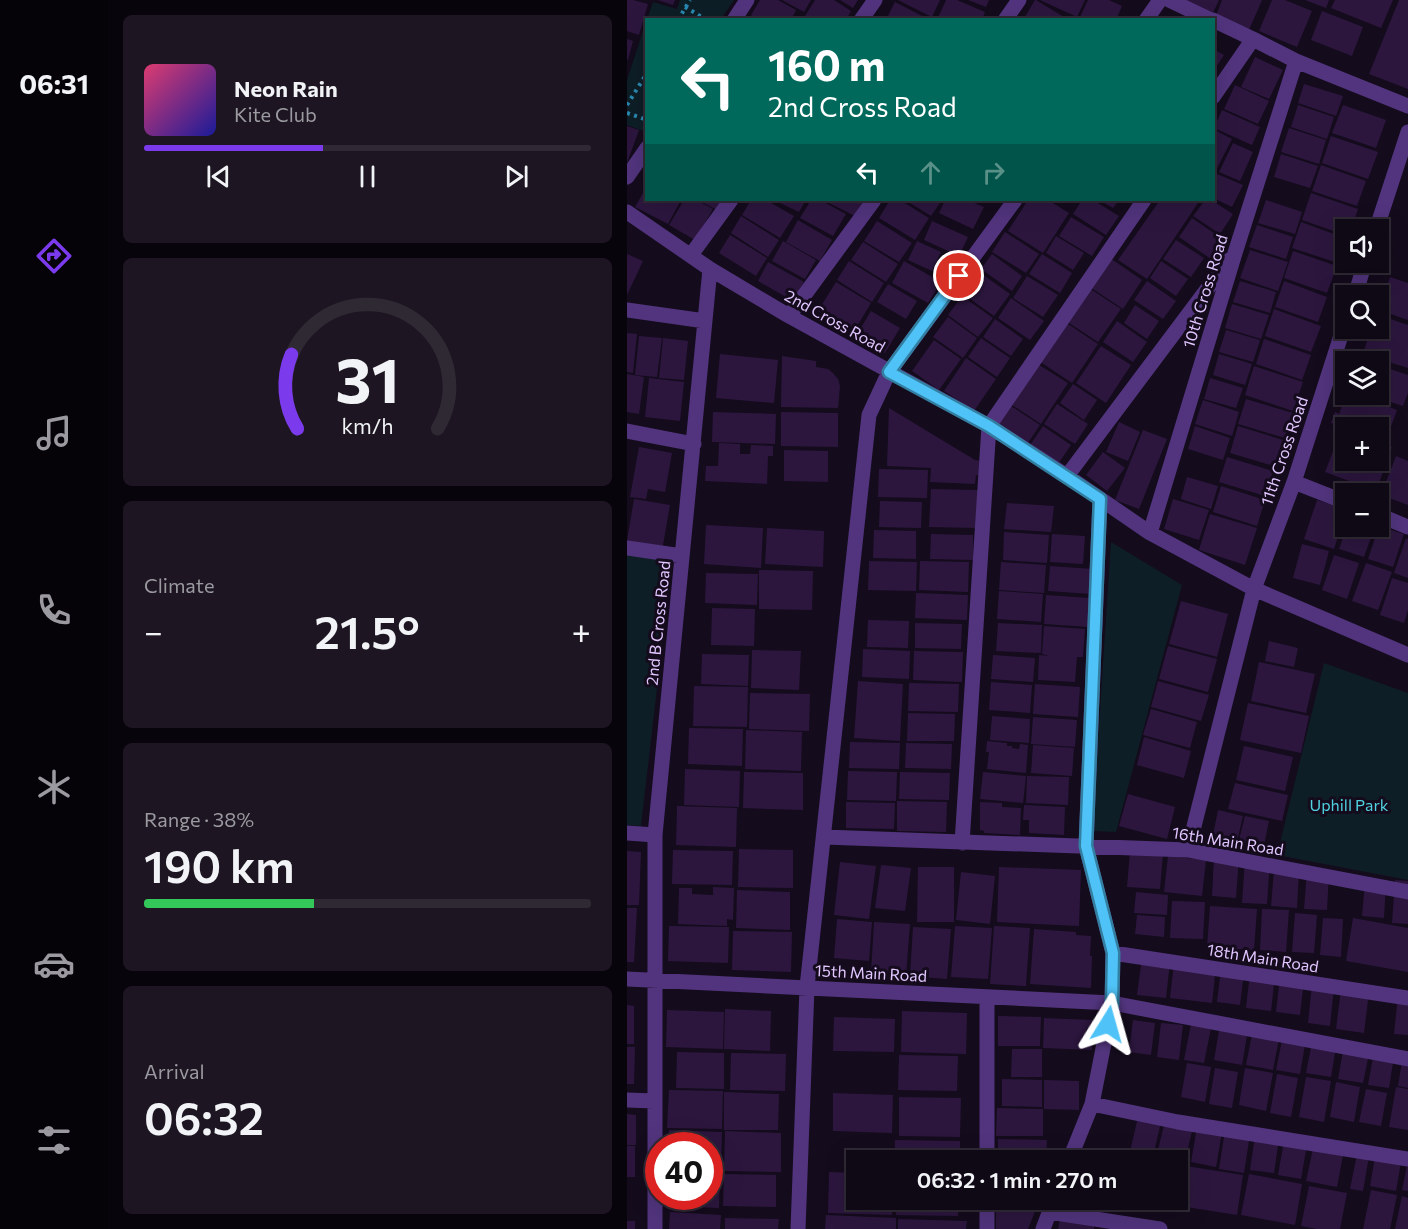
<!DOCTYPE html>
<meta charset="utf-8">
<style>
body{margin:0;font-family:Commissioner,sans-serif;background:#1d1622;color:#f1f3f6;height:100vh;display:flex;flex-direction:column;font-size:22px;white-space:nowrap}
*{box-sizing:border-box;margin:0}
p{font-size:20px;color:#9b9aa0}
.icon{flex:none;width:33px;height:33px;fill:none;stroke:currentColor;stroke-width:2;stroke-linecap:round;stroke-linejoin:round}
.map{position:relative;flex:1;overflow:hidden}
.sheet{display:flex;flex-direction:column;gap:15px;padding:15px;background:#08040c;width:519px}
.sheet>*{flex:none}
.banner{position:absolute;left:18px;top:18px;width:570px;height:183px;border-radius:0px;box-shadow:0 6px 24px #0002,0 0 0 2px #2f2934;background:#00695c;color:#fff;overflow:hidden}
.fabs{position:absolute;left:708px;top:219px;display:grid;gap:12px}
.fabs a{display:grid;place-items:center;width:54px;height:54px;border-radius:0px;background:#0f0815;box-shadow:0 6px 24px #0002,0 0 0 2px #2f2934;font-size:30px}
.speed{position:absolute;left:18px;top:1132px;display:flex;gap:12px;font-size:30px;font-weight:700;text-align:center}
.speed>*{display:grid;place-content:center;width:78px;height:78px;border-radius:50%;background:#0f0815;box-shadow:0 6px 24px #0002,0 0 0 2px #2f2934;line-height:1}
.speed .limit{border:9px solid #d22;background:#fff;color:#111}
.pin{position:absolute;display:grid;place-items:center;width:51px;height:51px;color:#fff;margin:-26px;border:3px solid #fff;border-radius:50%;box-shadow:0 2px 6px #0007}
.me{position:absolute;width:66px;margin:-33px;rotate:8deg;stroke-linejoin:round;filter:drop-shadow(0 0 4px #0008)}
.turn{display:flex;align-items:center;gap:21px;height:126px;padding:0 24px;font-size:27px}
.turn .icon{width:78px;height:78px;stroke-width:2.5}
.turn b{display:block;font-size:42px;line-height:51px}
.lanes{display:flex;align-items:center;height:57px;padding:0 24px;background:#0003;justify-content:center;gap:30px;direction:ltr}
.lanes .off{opacity:.35}
.big{font-size:45px;font-weight:600;line-height:1.1}
.sheet .tile{flex:1;display:flex;flex-direction:column;justify-content:center;gap:9px;min-width:0;padding:0 21px;border-radius:9px;background:#1d1622}
.sheet .dial{align-items:center;gap:0}
.dial svg{height:156px;overflow:visible;fill:none;stroke:#2f2934;stroke-width:7;stroke-linecap:round;text-anchor:middle}
.dial text{fill:#f1f3f6;stroke:none}
.song{display:flex;align-items:center;gap:18px}
.cover{width:72px;height:72px;border-radius:9px;background:linear-gradient(135deg,hsl(340 70% 55%),hsl(240 70% 35%))}
.played{height:6px;border-radius:3px;background:linear-gradient(90deg,#7c3aed 40%,#2f2934 40%)}
.keys{display:flex;justify-content:space-around;direction:ltr}
.heat{display:flex;justify-content:space-between;align-items:center;font-size:33px;direction:ltr}
.charge{height:9px;border-radius:4px;background:linear-gradient(90deg,#34c759 38%,#2f2934 0)}
.trip{position:absolute;left:219px;top:1150px;width:342px;height:60px;border-radius:0px;background:#0f0815;box-shadow:0 6px 24px #0002,0 0 0 2px #2f2934;font-weight:600;line-height:60px;text-align:center}
main{display:flex;flex:1;min-height:0}
.tabs{display:flex;flex-direction:column;width:108px;justify-content:space-around;align-items:center;background:#060308;color:#9b9aa0}
.tabs .icon{width:42px;height:42px}
.tabs .current{color:#7c3aed}
.tabs b{font-size:27px;color:#f1f3f6}
.map>svg:first-child{display:block}
.green{fill:#0e1e26}
.building{fill:#2c163e}
.lines{fill:none;stroke-linecap:round;stroke-linejoin:round}
.path{stroke:#2988b0;stroke-width:4;stroke-dasharray:3 4.5;stroke-linecap:butt}
.minor{stroke:#51347d;stroke-width:15}
.route-casing{stroke:#337fa1;stroke-width:15}
.route{stroke:#4fc3f7;stroke-width:10}
.labels{text-anchor:middle;stroke-width:6;stroke-linejoin:round;paint-order:stroke}
.street-label{font-size:16px;fill:#e1c6ff;stroke:#140b1c}
.park-label{font-size:16px;fill:#50d2e1;stroke:#140b1c}
</style>
<main>
<nav class="tabs">
<b>06:31</b>
<svg class="icon current" aria-label="directions" viewBox="0 0 24 24"><path d="M12 3l9 9-9 9-9-9zM9 14v-3h6M13 9l2 2-2 2"/></svg>
<svg class="icon" aria-label="music" viewBox="0 0 24 24"><path d="M9 18V5l10-2v13"/><circle cx="6" cy="18" r="3"/><circle cx="16" cy="16" r="3"/></svg>
<svg class="icon" aria-label="phone" viewBox="0 0 24 24"><path d="M5 4h4l2 5-3 2q2 4 5 5l2-3 5 2v4C11 20 4 13 5 4z"/></svg>
<svg class="icon" aria-label="climate" viewBox="0 0 24 24"><path d="M12 3v18M4 7l16 10M4 17L20 7"/></svg>
<svg class="icon" aria-label="car" viewBox="0 0 24 24"><path d="M5 17H2v-5l4-1 3-4h7l3 4 3 1v5h-3M9 17h6M6 11h13"/><circle cx="7" cy="17" r="2"/><circle cx="17" cy="17" r="2"/></svg>
<svg class="icon" aria-label="filters" viewBox="0 0 24 24"><path d="M4 7h16M4 17h16"/><circle cx="9" cy="7" r="2"/><circle cx="15" cy="17" r="2"/></svg>
</nav>
<section class="sheet">
<div class="tile">
<div class="song"><i class="cover"></i><div><b>Neon Rain</b><p>Kite Club</p></div></div>
<div class="played"></div>
<div class="keys"><svg class="icon" aria-label="previous" viewBox="0 0 24 24"><path d="M18 5L8 12l10 7zM5 5v14"/></svg><svg class="icon" aria-label="pause" viewBox="0 0 24 24"><path d="M8 5v14M16 5v14"/></svg><svg class="icon" aria-label="next" viewBox="0 0 24 24"><path d="M6 5l10 7-10 7zM19 5v14"/></svg></div>
</div>
<div class="tile dial"><svg viewBox="0 0 100 80">
<path d="M14 69A42 42 0 1 1 86 69"/>
<path d="M14 69A42 42 0 0 1 11 31" stroke="#7c3aed"/>
<text x="50" y="56" font-size="32" font-weight="700">31</text>
<text x="50" y="72" font-size="11">km/h</text>
</svg></div>
<div class="tile"><p>Climate</p>
<div class="heat"><a>−</a><b class="big">21.5°</b><a>+</a></div>
</div>
<div class="tile"><p>Range · 38%</p><b class="big">190 km</b><div class="charge"></div></div>
<div class="tile"><p>Arrival</p><b class="big">06:32</b></div>
</section>
<div class="map">
<svg width="781" height="1229" viewBox="0 0 781 1229">
<rect width="100%" height="100%" fill="#140b1c"/>
<path class="green" d="M53,0H107L94,19H20L26,2L50,9Z
M19,22V132L0,125V80Z
M484,542L555,585L489,832L465,831Z
M0,552L45,559L14,826L0,825Z
M697,663L781,693V880L650,855Z"/>
<path class="building" d="M0,0H6L21,4L12,35L0,31Z
M31,0H48L46,5Z
M133,0H151L169,10L164,20H131L124,15Z
M155,0H184L177,12Z
M188,0H207L224,11L219,20H183L178,16Z
M213,0H231L226,8Z
M271,0H313L305,17Z
M319,0H330L358,12L355,20H310Z
M341,0H362L359,7Z
M408,0H409L442,20H396Z
M413,0H458L450,17Z
M461,0H482L495,6L489,20H458L453,17Z
M550,0H592L585,15Z
M595,0H635L622,30L589,16Z
M645,0H658L685,11L670,47L632,31Z
M678,0H702L699,8Z
M708,0H766L754,28L704,8Z
M772,0H781V89L742,74Z
M268,2L303,20H259Z
M695,11L736,27L725,56L684,40Z
M0,39L6,41L1,60H0Z
M586,49L597,55L586,72Z
M628,57L656,70L642,99L614,87Z
M677,84L716,96L709,116L671,103Z
M608,85L642,101L631,124L597,109Z
M671,105L707,117L700,139L664,127Z
M716,105L759,120L749,148L705,133Z
M595,110L633,127L625,145L587,128Z
M0,126L12,130L0,163Z
M662,128L699,140L692,164L654,152Z
M586,129L605,139L586,176Z
M704,136L751,152L741,179L695,163Z
M606,143L626,152L613,181L592,172Z
M654,154L691,166L683,188L647,177Z
M694,165L739,181L730,206L685,191Z
M590,174L616,185L605,207L586,198V181Z
M20,186V200H54L41,224L8,207Z
M684,193L731,209L724,230H718V235L675,220Z
M57,200H69L86,209L68,240L42,225Z
M71,200H95L90,210Z
M124,200H139L167,216L153,238L115,215Z
M147,200H179L172,212Z
M184,200H193L219,214L206,236L173,218Z
M196,200H237L228,216Z
M263,200H273L302,218L288,240L252,218Z
M278,200H315L304,216Z
M318,200H340L357,207L346,229L312,213Z
M401,200H421L442,213L416,253L381,231Z
M455,200H466L492,216L479,235L446,214Z
M472,200H492L486,208Z
M533,200H573L520,279L491,260Z
M578,200H584L606,214L593,234L566,216Z
M639,200L675,212L668,234L631,223Z
M114,216L152,240L141,257L104,233Z
M444,217L477,237L465,256L432,236Z
M565,218L597,240L584,259L552,237Z
M171,220L205,240L193,261L159,242Z
M250,221L285,243L272,262L237,241Z
M305,221L341,237L332,256L297,240Z
M674,222L718,238V242L711,263L665,248Z
M630,225L666,237L659,259L622,247Z
M378,232L412,254L399,273L365,252Z
M103,235L140,258L129,276L92,253Z
M429,236L457,253L446,270L419,253Z
M549,240L577,258L564,277L536,259Z
M156,241L189,260L178,279L145,261Z
M290,241L314,252L305,271L281,260Z
M236,242L271,264L259,282L224,260Z
M623,250L661,262L651,291L613,278Z
M666,251L710,266L700,293L657,278Z
M0,254L16,261L0,295Z
M365,254L395,276L385,291L354,269Z
M415,254L445,273L433,293L402,274Z
M483,258L515,280L496,309L463,287Z
M222,261L257,283L245,302L210,280Z
M277,261L314,282L301,303L265,283Z
M534,261L561,279L549,296L523,278Z
M141,262L177,282L166,301L131,281Z
M355,274L383,294L367,316L339,296Z
M400,276L431,295L416,317L386,298Z
M763,277L781,283V320L752,310Z
M520,281L549,301L536,319L507,300Z
M613,281L649,292L643,313L606,302Z
M657,281L700,297L691,322L648,307Z
M209,282L244,303L226,333L191,311Z
M261,284L290,301L279,319L250,302Z
M462,288L494,309L471,342L439,321Z
M335,296L366,318L351,337L321,315Z
M384,298L417,321L403,340L371,318Z
M605,304L642,315L634,339L598,328Z
M508,305L532,321L520,339L497,323Z
M647,309L694,326L684,352L638,336Z
M244,311L273,328L258,353L229,336Z
M752,315L781,325V368L736,354L744,328H752Z
M321,317L350,338L336,358L306,337Z
M368,319L396,339L384,356L356,337Z
M490,321L520,342L506,362L476,342Z
M438,322L471,344L445,383L412,361Z
M599,330L633,340L626,362L592,352Z
M0,333L10,334L6,373L0,372Z
M12,336L35,338L30,377L8,375Z
M36,338L61,341L57,380L32,378Z
M354,338L383,358L370,377L341,357Z
M637,339L684,355L675,380L629,364Z
M307,340L334,359L312,390L285,371Z
M474,346L504,365L479,403L449,383Z
M93,354L151,360L147,403L89,398Z
M592,354L625,364L618,385L586,375Z
M155,356L189,361V367L201,369L206,373L211,379L213,386L211,408L154,407Z
M339,358L369,379L347,411L317,391Z
M409,363L441,383L414,424L382,403Z
M752,363L761,367L752,392Z
M627,366L676,382L666,411L618,395Z
M763,369L781,375V393L776,406L752,398Z
M0,374L17,377L12,414L0,412Z
M22,378L57,382L53,421L18,417Z
M583,378L616,388L609,408L577,399Z
M446,384L470,400L457,420L433,403Z
M718,387V394H728L770,410L758,443L752,440V428H718L704,423L708,412L712,414L716,404L712,403Z
M619,399L666,413L658,438L611,424Z
M576,400L612,412L605,436L568,424Z
M381,404L413,425L401,443L369,422Z
M430,404L461,424L448,444L417,424Z
M262,408L348,460L356,461L355,476L349,475L348,484L303,482L304,468L260,466Z
M86,412L149,414L148,444L85,442Z
M154,412L211,413V447L154,446Z
M492,422L513,432L501,461L479,452Z
M416,426L444,445L431,464L403,445Z
M568,426L603,438L596,460L561,449Z
M611,426L656,440L647,466L603,453Z
M516,430L540,439L512,509L488,500Z
M713,433L718,435V460H752V442L765,447L749,491L698,472Z
M92,443L113,444V454H123L124,445L146,446V456H141L140,484L78,481L79,466H91Z
M12,447L45,453L38,492L21,489L19,499L3,497Z
M157,450L201,451V482L157,481Z
M476,452L498,468L480,491L459,475Z
M769,456L781,461V505L754,495Z
M600,457L646,471L638,496L592,482Z
M252,469L301,470L300,498L251,497Z
M560,477L591,486L584,509L554,499Z
M594,486L638,500L630,526L586,512Z
M304,489L351,490L350,528L302,527Z
M7,499L43,505L35,551L0,541Z
M546,499L582,510L572,540L537,529Z
M690,500L718,509V515L707,549L677,539Z
M253,501L295,502L294,528L252,527Z
M380,503L427,506L424,532L377,529Z
M583,514L630,528L618,565L572,550Z
M79,525L136,528L134,568L77,564Z
M720,526H748L737,557L712,549Z
M752,526L777,534L766,567L741,559Z
M140,528L197,531L196,567L138,564Z
M247,530L289,531V559L246,558Z
M377,532L422,535L420,563L376,560Z
M304,534L346,535V560L303,559Z
M425,534L458,536L456,564L423,562Z
M779,538L781,539V578L767,573Z
M675,544L702,551L693,585L666,578Z
M707,555L732,563L720,599L695,590Z
M242,561L290,562L289,591L241,590Z
M293,561L342,562L341,592L292,590Z
M374,562L419,565L417,593L372,590Z
M739,563L765,572L751,610L725,601Z
M423,566L466,569L464,594L421,591Z
M132,570L186,571L185,610L132,609Z
M79,573L131,574L130,605L78,603Z
M765,578L781,583V610L777,623L753,615Z
M372,591L416,594L414,622L370,619Z
M289,593L341,595L340,620L288,618Z
M419,595L463,598L461,627L417,624Z
M554,601L601,614L590,657L542,644Z
M85,608L128,609L127,646L84,645Z
M241,620L282,621L281,648L240,647Z
M288,623L335,624L334,649L288,648Z
M371,623L415,625L414,653L369,651Z
M417,626L458,629L456,657H450L448,682L411,680L412,655L422,656L415,654Z
M642,641L671,648L667,667L638,661Z
M541,646L590,659L581,692L532,679Z
M236,649L283,651L282,679L235,677Z
M125,650L174,651L172,690L124,688Z
M287,651L336,652L335,682L286,680Z
M75,654L122,655L121,686L74,684Z
M366,655L408,658L406,682L364,679Z
M632,662L688,674L679,713L624,701Z
M231,681L276,684L273,741L227,738Z
M531,681L582,695L574,721L524,707Z
M364,682L405,685L403,713L362,710Z
M282,683L332,684L331,712L281,711Z
M408,684L453,687L451,717L406,714Z
M67,686L121,687L120,727L66,726Z
M123,693L183,694L182,731L122,729Z
M621,703L682,716L674,753L613,740Z
M524,709L570,722L563,748L516,735Z
M281,713L328,714L327,741H280Z
M365,716L403,719L402,743L363,740Z
M406,717L450,720L448,747L404,744Z
M62,728L116,729L115,766L61,764Z
M119,730L175,732L174,771L118,769Z
M517,737L564,751L557,778L510,765Z
M360,741L380,743V746H385V748L392,749L393,744L401,745L399,773L360,769L362,752H359Z
M223,742L273,743L272,769L222,768Z
M279,743L325,744L324,769L278,768Z
M406,745L447,748L445,776L404,773Z
M617,746L666,757L658,791L609,780Z
M58,769L113,771L112,807L57,805Z
M221,771L270,772L269,801L220,800Z
M117,772L176,773V810L116,808Z
M273,772L323,773L322,800L272,799Z
M356,772L399,776L396,803L353,799Z
M400,776L442,777L441,805L399,803Z
M608,783L661,795L655,821L601,809Z
M501,794L548,807L540,839L492,826Z
M270,801L320,802L319,832L270,831Z
M219,802L268,803L267,829L219,828Z
M353,802L375,803V807L394,808L393,835L357,833V831L353,830Z
M397,805L438,807L437,835L402,833V820H396Z
M50,806L110,808L109,847L49,845Z
M591,810L616,816L609,846L585,840Z
M618,816L642,821L636,850L611,844Z
M112,849L166,850V888L111,887Z
M46,850L106,851L105,885L45,884Z
M0,851L14,852L12,905H0Z
M503,851L536,854L533,889L500,887Z
M541,856L579,860L575,896L537,892Z
M587,857L612,858L609,898L585,896Z
M618,859L643,860L640,904L615,903Z
M213,862L249,866L242,919L207,915Z
M254,865L284,868L278,911L248,908Z
M291,867H327V922H290Z
M372,867L454,870L452,926L370,922Z
M647,870L672,871L670,908L644,906Z
M680,871L702,873L700,910L677,909Z
M334,872L368,876L363,924L329,920Z
M768,880L781,881V924L765,923Z
M738,882L759,883L757,918L735,916Z
M86,887L107,888L106,920L100,919V926L51,924L52,888H65V894L86,895Z
M110,890L163,892V930L109,928Z
M509,892L541,895L540,915L507,913Z
M545,901L578,902L576,939L543,938Z
M583,906L630,909L627,950L580,947Z
M0,908H10L7,962H0Z
M635,909L662,910L659,952L633,950Z
M668,913L690,915L687,953L665,952Z
M510,915L538,917L537,937L508,934Z
M696,918L716,919L714,957L693,955Z
M726,918L781,928V972L719,961Z
M210,919L245,922L242,961L207,958Z
M247,922L283,924L279,976L244,973Z
M42,926L102,927L101,963L41,961Z
M328,926L365,928L361,979L324,977Z
M367,926L403,928L399,986L363,984Z
M286,927L324,929L320,979L283,976Z
M407,929L449,932V935L464,936L463,956H465L464,988L403,984Z
M106,931L165,932L164,972L105,970Z
M515,958L543,962L539,998L510,995Z
M547,963L589,967L585,1003L543,998Z
M594,969L617,972L613,1005L590,1002Z
M623,973L648,975L644,1011L619,1008Z
M653,977L677,980L673,1015L649,1012Z
M685,984L707,987L703,1026L681,1023Z
M714,989L742,992L737,1033L709,1029Z
M771,995L781,996V1035L767,1034Z
M0,1005L7,1006V1044H0Z
M98,1009L144,1011L143,1051L97,1049Z
M40,1010L97,1012L96,1049L39,1047Z
M275,1011L340,1013L339,1054L274,1052Z
M371,1016L414,1017L413,1046H371Z
M207,1017L268,1019L267,1052L206,1051Z
M417,1018L466,1020L465,1050L416,1048Z
M506,1020L528,1023L524,1055L502,1052Z
M534,1023L556,1025L552,1060L530,1057Z
M564,1024L584,1028L577,1063L557,1060Z
M593,1025L621,1030L615,1065L587,1060Z
M626,1029L653,1034L646,1070L619,1065Z
M656,1035L679,1039L673,1074L649,1070Z
M685,1042L709,1047L704,1077L679,1073Z
M717,1045L743,1049L736,1083L711,1079Z
M0,1047H8L7,1084H0Z
M385,1049H415V1077H384Z
M50,1052L97,1053V1089L49,1088Z
M747,1052L767,1056L762,1088L741,1085Z
M104,1053L159,1054L158,1091L103,1090Z
M272,1055L331,1056L330,1091L271,1090Z
M776,1055H781V1088L771,1086Z
M560,1063L584,1067L578,1102L554,1097Z
M588,1068L611,1072L605,1108L582,1104Z
M618,1068L646,1073L639,1111L612,1105Z
M650,1074L671,1078L664,1117L643,1113Z
M679,1077L704,1081L697,1122L672,1117Z
M375,1079L415,1080V1107L375,1106Z
M417,1080L452,1081V1110L417,1109Z
M709,1082L733,1087L727,1122L703,1117Z
M769,1087L781,1089V1130L762,1127Z
M739,1089L760,1093L754,1126L732,1122Z
M42,1090L96,1091L95,1129L40,1128Z
M97,1092L152,1094L151,1130H97Z
M206,1093L266,1095L265,1133L206,1131Z
M272,1097L334,1098L333,1137L272,1136Z
M370,1108L416,1109V1136H369Z
M0,1114L9,1115V1145H0Z
M511,1117L534,1122L525,1161L502,1156Z
M538,1121L566,1127L557,1165L550,1163V1161H541L529,1158Z
M570,1127L595,1132L589,1167L564,1162Z
M42,1130L95,1132L94,1168H82V1146H42Z
M598,1130L623,1134L617,1173L592,1169Z
M98,1131L154,1133V1172L97,1171Z
M628,1136L652,1139L647,1173L623,1170Z
M371,1139L420,1140L419,1161H371Z
M268,1140L333,1141V1161H268Z
M657,1141L680,1145L674,1179L651,1175Z
M687,1144L717,1150L710,1187L679,1181Z
M0,1146H8V1177H0Z
M749,1151L775,1156L769,1191L743,1186Z
M730,1154L742,1156L736,1191L723,1189Z
M559,1166L616,1175L610,1215L553,1206Z
M780,1166L781,1167V1191L775,1190Z
M82,1170H93L92,1208L43,1206V1197H82Z
M202,1172L230,1173V1200H266L265,1215L201,1213Z
M97,1174L149,1175V1207L96,1206Z
M622,1174L675,1184L668,1225L614,1215Z
M682,1186L720,1193L713,1229H690L674,1226Z
M744,1190L770,1195L763,1229H736Z
M775,1196L781,1198V1229H768Z
M270,1200H331V1216L269,1215Z
M368,1200H411L410,1204L368,1203Z
M369,1205L410,1206L401,1229H369Z
M43,1212L94,1215L93,1229H42Z
M199,1215L269,1218V1229H198Z
M434,1215L468,1222L467,1229H431Z
M98,1218L152,1219L151,1229H98Z
M271,1219L340,1221L339,1229H271Z
M0,1221H8V1229H0Z"/>
<g class="lines">
<path class="path" d="M58,7L80,20
M51,20L63,0
M0,105L20,73
M0,113L20,120"/>
<path class="minor" d="M542,0L584,20
M107,20L120,0
M234,20L248,0
M378,20L392,0
M519,20L533,0
M586,20L626,39L669,61L781,106
M586,97L626,39
M0,177L20,148
M0,212L83,269L162,316L362,426L440,476L523,533L627,589L781,655
M749,230L781,132
M64,255L104,200
M728,296L738,262
M0,310L78,321
M162,316L247,200
M0,431L67,444
M440,476L602,260
M667,482L718,502
M752,515L781,527
M523,533L608,253L669,61
M0,548L55,556
M0,833L28,835
M197,837L561,850L781,892
M335,843L362,426L517,200
M561,850L627,589L667,482L718,323
M486,953L781,998
M0,979L485,1003L781,1059
M360,998V1161
M0,1100L27,1101
M465,1104L551,1122L781,1159
M442,1161L465,1104L485,1003L486,953L459,846L473,499
M360,1200V1229
M422,1212L533,1229
M28,1229V835L83,269
M171,1229L180,987L242,415L262,372L388,200
M416,1229L427,1200"/>
</g>
<g class="lines">
<g class="route-casing">
<path id="route" d="M332,276L262,372L362,426L473,499L459,846L486,953L485,1004L481,1024"/>
</g>
<use href="#route" class="route"/>
</g>
<g class="labels">
<g class="street-label">
<text transform="translate(578 291) rotate(-73)" y="6">10th Cross Road</text>
<text transform="translate(208 321) rotate(29)" y="6">2nd Cross Road</text>
<text transform="translate(657 451) rotate(-71)" y="6">11th Cross Road</text>
<text transform="translate(31 623) rotate(-84)" y="6">2nd B Cross Road</text>
<text transform="translate(601 841) rotate(9)" y="6">16th Main Road</text>
<text transform="translate(636 958) rotate(9)" y="6">18th Main Road</text>
<text transform="translate(244 973) rotate(3)" y="6">15th Main Road</text>
</g>
<g class="park-label">
<text x="722" y="811">Uphill Park</text>
</g>
</g>
</svg>
<div class="fabs">
<a><svg class="icon" aria-label="sound" viewBox="0 0 24 24"><path d="M4 9h4l5-4v14l-5-4H4zM17 9q2 3 0 6"/></svg></a>
<a><svg class="icon" aria-label="search" viewBox="0 0 24 24"><circle cx="10" cy="10" r="6"/><path d="M15 15l6 6"/></svg></a>
<a><svg class="icon" aria-label="layers" viewBox="0 0 24 24"><path d="M12 4l9 5-9 5-9-5zM3 14l9 5 9-5"/></svg></a>
<a>+</a>
<a>−</a>
</div>
<div class="speed"><div class="limit">40</div></div>
<div class="pin" style="left:332px;top:276px;background:#d93025"><svg class="icon" aria-label="arrive" viewBox="0 0 24 24"><path d="M6 21V4h12l-3 4 3 4H6"/></svg></div>
<svg class="me" style="left:481px;top:1024px" viewBox="-20 -20 40 40"><path d="M0-17L14 15 0 8-14 15z" fill="#4fc3f7" stroke="#fff" stroke-width="4"/></svg>
<div class="trip">06:32 · 1 min · 270 m</div>
<div class="banner">
<div class="turn"><svg class="icon" aria-label="left" viewBox="0 0 24 24"><path d="M17 20v-9H6M10 6l-5 5 5 5"/></svg><div><b>160 m</b>2nd Cross Road</div></div>
<div class="lanes"><svg class="icon" aria-label="left" viewBox="0 0 24 24"><path d="M17 20v-9H6M10 6l-5 5 5 5"/></svg><svg class="icon off" aria-label="ahead" viewBox="0 0 24 24"><path d="M12 20V5M6 11l6-6 6 6"/></svg><svg class="icon off" aria-label="right" viewBox="0 0 24 24"><path d="M7 20v-9h11M14 6l5 5-5 5"/></svg></div>
</div>
</div>
</main>
